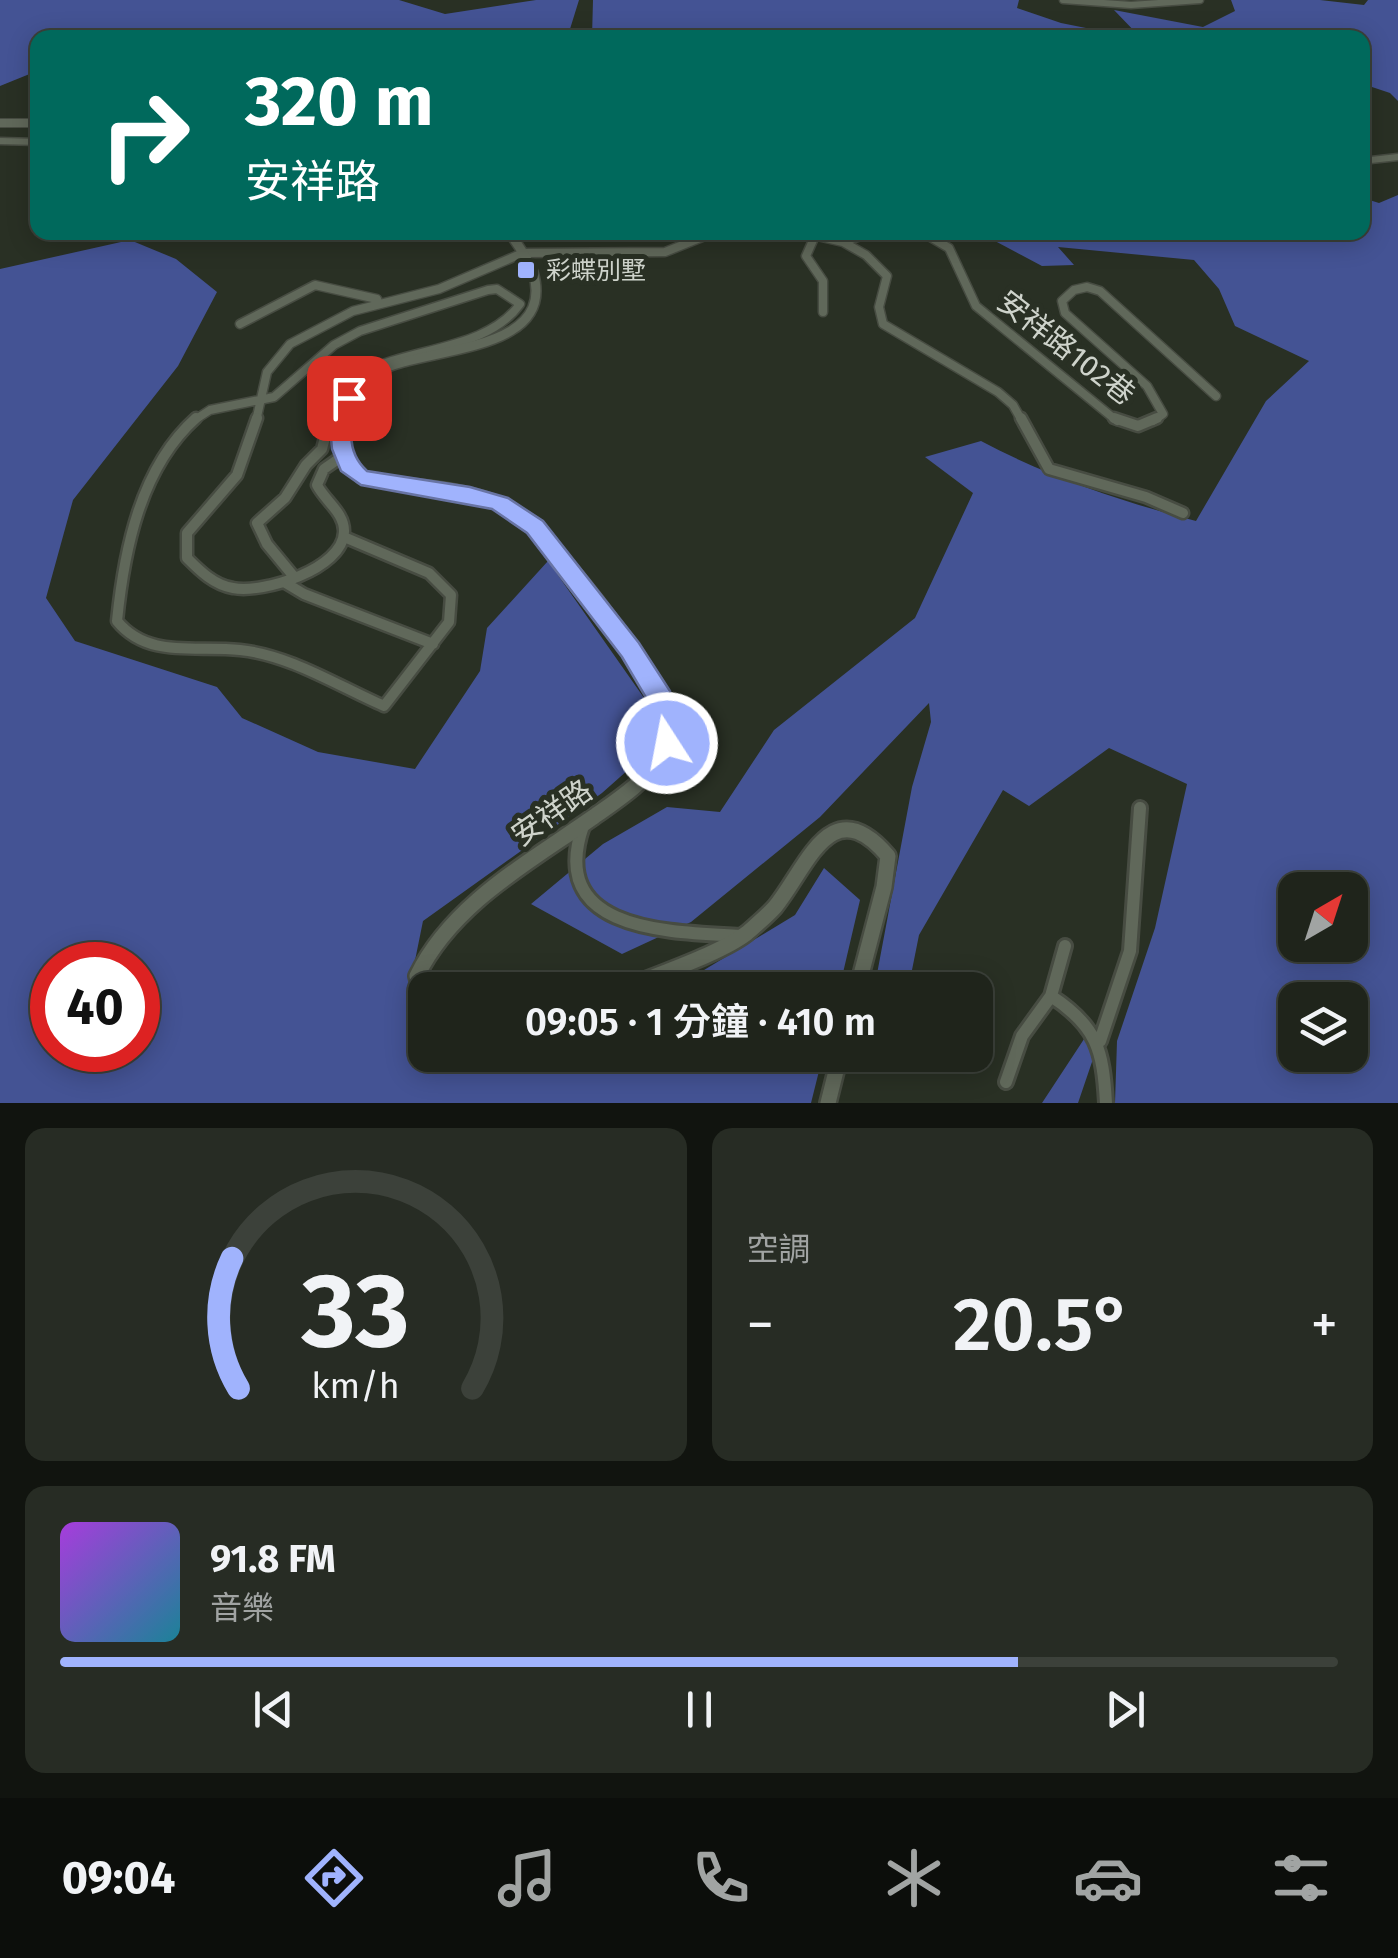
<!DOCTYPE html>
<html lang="zh-TW">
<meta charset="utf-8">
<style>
body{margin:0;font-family:"Fira Sans","Noto Sans TC",sans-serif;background:#272c24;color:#f1f3f6;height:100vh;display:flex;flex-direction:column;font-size:38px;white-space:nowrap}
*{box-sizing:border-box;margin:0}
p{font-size:32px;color:#a1a4a3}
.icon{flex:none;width:55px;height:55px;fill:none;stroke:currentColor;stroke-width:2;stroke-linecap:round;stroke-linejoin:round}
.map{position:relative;height:1103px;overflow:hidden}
.sheet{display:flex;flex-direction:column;gap:25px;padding:25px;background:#11140f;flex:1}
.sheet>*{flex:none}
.hud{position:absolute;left:30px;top:30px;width:1340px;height:210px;border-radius:20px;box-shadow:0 5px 25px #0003,0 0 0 2px #3c413a;background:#00695c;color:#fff;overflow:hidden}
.needle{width:65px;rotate:39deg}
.buttons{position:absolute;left:1278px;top:872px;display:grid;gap:20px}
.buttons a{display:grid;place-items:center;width:90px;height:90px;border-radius:20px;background:#1f241b;box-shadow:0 5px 25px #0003,0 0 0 2px #3c413a;font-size:50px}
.speed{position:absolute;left:30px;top:942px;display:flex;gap:20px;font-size:50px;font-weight:700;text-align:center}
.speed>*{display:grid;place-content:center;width:130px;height:130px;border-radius:50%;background:#1f241b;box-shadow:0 5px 25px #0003,0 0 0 2px #3c413a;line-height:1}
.speed .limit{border:15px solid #d22;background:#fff;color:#111}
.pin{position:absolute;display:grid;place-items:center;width:85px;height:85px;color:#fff;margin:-42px;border-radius:20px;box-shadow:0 5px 15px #0006}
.me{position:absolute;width:110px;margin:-55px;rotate:349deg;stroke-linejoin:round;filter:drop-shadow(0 0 8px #0008)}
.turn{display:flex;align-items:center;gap:35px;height:210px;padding:0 50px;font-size:45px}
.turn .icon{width:130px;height:130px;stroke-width:2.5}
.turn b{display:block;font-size:70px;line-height:85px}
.big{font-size:75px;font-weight:600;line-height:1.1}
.sheet .tile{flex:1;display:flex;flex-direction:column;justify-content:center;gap:15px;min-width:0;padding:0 35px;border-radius:20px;background:#272c24}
.sheet .dial{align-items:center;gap:0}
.dial svg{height:260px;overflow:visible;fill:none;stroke:#3c413a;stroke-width:7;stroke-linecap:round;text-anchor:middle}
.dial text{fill:#f1f3f6;stroke:none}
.song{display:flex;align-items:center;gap:30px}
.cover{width:120px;height:120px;border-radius:15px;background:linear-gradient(135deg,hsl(280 70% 55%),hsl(190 70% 35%))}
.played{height:10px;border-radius:5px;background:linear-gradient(90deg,#a0b3fd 75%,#3c413a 75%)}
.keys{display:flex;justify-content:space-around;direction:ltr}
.heat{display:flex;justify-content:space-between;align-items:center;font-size:55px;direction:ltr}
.sheet .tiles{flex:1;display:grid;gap:25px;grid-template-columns:1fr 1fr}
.tile:last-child{grid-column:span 2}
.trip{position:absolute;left:408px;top:972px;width:585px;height:100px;border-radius:20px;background:#1f241b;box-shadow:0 5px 25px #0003,0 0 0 2px #3c413a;font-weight:600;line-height:100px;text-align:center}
.tabs{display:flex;height:160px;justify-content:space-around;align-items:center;background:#0c0e0b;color:#a1a4a3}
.tabs .icon{width:70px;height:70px}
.tabs .selected{color:#a0b3fd}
.tabs b{font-size:45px;color:#f1f3f6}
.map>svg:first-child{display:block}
.forest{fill:#445394;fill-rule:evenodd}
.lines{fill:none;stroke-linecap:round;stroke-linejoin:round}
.minor-far3-casing{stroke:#474c42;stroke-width:9}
.minor-far2-casing{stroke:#474c42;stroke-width:11}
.minor-far1-casing{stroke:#474c42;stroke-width:15}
.minor-casing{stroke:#474c42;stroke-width:18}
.tertiary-far3-casing{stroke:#474c42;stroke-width:10}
.tertiary-far2-casing{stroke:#474c42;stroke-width:12}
.tertiary-far1-casing{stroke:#474c42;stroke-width:16}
.tertiary-casing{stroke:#474c42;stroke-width:20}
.minor-far3{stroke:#60685a;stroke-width:6}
.minor-far2{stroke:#60685a;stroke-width:8}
.minor-far1{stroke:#60685a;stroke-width:10}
.minor{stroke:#60685a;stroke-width:12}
.tertiary-far3{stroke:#60685a;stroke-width:8}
.tertiary-far2{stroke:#60685a;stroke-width:9}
.tertiary-far1{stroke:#60685a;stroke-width:11}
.tertiary{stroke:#60685a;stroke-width:15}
.route{fill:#a0b3fd;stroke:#6874a4;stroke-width:2.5}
.poi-dot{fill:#a0b3fd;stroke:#293024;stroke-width:4}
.labels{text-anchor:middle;stroke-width:10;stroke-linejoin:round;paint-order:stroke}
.far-poi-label{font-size:25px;fill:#ced3cb;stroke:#293024;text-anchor:start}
.street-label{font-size:30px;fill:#ced3cb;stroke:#293024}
</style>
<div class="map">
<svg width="1398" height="1103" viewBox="0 0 1398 1103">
<rect width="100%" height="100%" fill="#293024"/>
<path class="forest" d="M0,0H399L445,14L536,0H579L570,29L577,37L38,38L37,71L0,86Z
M593,0H1019L1017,8L1061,23L1126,36L592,37Z
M1231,0H1320L1364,5L1368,0H1398V101L1390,93L1363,84L1362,38L1140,37L1114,10L1203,27L1235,11Z
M1398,195V1103H1115L1117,1041L1155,928L1187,784L1109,748L1029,806L1003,790L919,935L908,990H874L912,787L931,722L929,703L820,817L691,922L622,954L531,904L603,844L667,807L720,812L774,730L915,618L973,493L925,457L981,441C1051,478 1120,501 1196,521L1266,401L1309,361L1235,326L1219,289L1194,260L1058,247L1074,265L1042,266L980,233L1362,232L1363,198L1379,203ZM1295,890H1350V945H1295ZM1295,1000H1350V1055H1295Z
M130,240L176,259L217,292L178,366L73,500L46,598L75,641L217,687L242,718L318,752L415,769L480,671L487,628L548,561L649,705L646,754L602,793L423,921L408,995L425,1021V1055H823L811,1103H0V269ZM52,965H138V1050H52Z
M824,868L860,900L839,990H671L795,915Z
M1088,1033L1093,1059L1078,1103H1042Z"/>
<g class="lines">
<g class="minor-far3-casing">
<path id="minor-far3" d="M1063,0L1131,5L1200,0
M0,141L38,142
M1362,161L1398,157"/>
</g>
<g class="minor-far2-casing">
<path id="minor-far2" d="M800,232L843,242L872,232
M922,232L949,248L976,306L1117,421
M814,238L806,256L823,281V312
M843,242L866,255L887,276L879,307L883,324L998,392L1013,405L1022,421
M240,324L315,285L377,299L379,304
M193,421L210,410L274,397L334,345L360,331L488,290L497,289L520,304C474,369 340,337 330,421
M256,421L267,372L290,344L353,311L439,289L523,253L665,252L715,232
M1153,421L1163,414L1147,386L1065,313L1062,301L1074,290L1087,287L1100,291L1216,396"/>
</g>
<g class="minor-far1-casing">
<path id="minor-far1" d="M196,418C140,468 124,551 117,621C148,659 196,645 240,650C290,655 338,686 384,706L449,622L451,595L429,573L344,537
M257,418L237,475L187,533V558C200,571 214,585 233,588C263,594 343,569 344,532C345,513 325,501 317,485L324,469L344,455
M1021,418L1049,469L1146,497L1183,513
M1114,418L1138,426L1157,418
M295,578L267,544L257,523L285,498L306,465L322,449L330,418
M284,582L304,594L433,644"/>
</g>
<g class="minor-casing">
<path id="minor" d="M583,826C546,933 672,932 742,936
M1051,996L1065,946
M1100,1041L1130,951L1140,808
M1006,1082L1022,1036L1051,996C1097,1026 1103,1050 1106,1103"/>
</g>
<g class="tertiary-far3-casing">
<path id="tertiary-far3" d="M0,123H38"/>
</g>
<g class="tertiary-far2-casing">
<path id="tertiary-far2" d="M341,421C346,400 358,383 377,372C422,346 558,355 533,272C528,258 517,244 509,232"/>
</g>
<g class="tertiary-far1-casing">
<path id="tertiary-far1" d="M341,418L343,451L361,477C406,488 455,485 498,503C547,524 658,669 666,721"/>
</g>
<g class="tertiary-casing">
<path id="tertiary" d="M621,990C655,975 720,954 747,933C756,925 767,916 775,907C808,866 831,789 888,856L884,887L857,990
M425,1007L417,976C452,904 528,863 592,818C616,801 646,782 661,756C668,745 667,731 666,719
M828,1103L840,1055"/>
</g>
<use href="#minor-far3" class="minor-far3"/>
<use href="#minor-far2" class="minor-far2"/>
<use href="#minor-far1" class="minor-far1"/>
<use href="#minor" class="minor"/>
<use href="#tertiary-far3" class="tertiary-far3"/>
<use href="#tertiary-far2" class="tertiary-far2"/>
<use href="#tertiary-far1" class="tertiary-far1"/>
<use href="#tertiary" class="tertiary"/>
</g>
<path class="route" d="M349,391L359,398C351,424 344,450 367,471L470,487L508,498L543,521L639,643L670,691L680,743L676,751L667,754L657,751L648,701L622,657L527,533L492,509L361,485L341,471L332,449L330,427L339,398Z"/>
<rect class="poi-dot" x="516" y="260" width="20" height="20" rx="5"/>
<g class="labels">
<g class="far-poi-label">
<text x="546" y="279">彩蝶別墅</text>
</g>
<g class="street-label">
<text transform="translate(1066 348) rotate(38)" y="10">安祥路102巷</text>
<text transform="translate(552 813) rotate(-35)" y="10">安祥路</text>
</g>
</g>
</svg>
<div class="buttons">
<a><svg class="needle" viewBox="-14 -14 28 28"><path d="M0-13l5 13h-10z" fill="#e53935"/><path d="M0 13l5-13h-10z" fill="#a1a4a3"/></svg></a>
<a><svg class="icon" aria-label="layers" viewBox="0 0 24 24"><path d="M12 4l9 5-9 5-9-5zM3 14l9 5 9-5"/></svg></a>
</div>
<div class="speed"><div class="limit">40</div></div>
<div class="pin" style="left:349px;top:398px;background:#d93025"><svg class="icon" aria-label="arrive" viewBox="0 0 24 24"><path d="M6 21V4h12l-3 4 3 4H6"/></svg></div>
<svg class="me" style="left:667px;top:743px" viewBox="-20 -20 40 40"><circle r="17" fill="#a0b3fd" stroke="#fff" stroke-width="3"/><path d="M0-11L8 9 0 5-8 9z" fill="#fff"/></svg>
<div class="trip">09:05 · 1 分鐘 · 410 m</div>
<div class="hud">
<div class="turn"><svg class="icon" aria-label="right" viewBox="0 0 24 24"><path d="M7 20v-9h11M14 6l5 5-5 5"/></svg><div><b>320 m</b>安祥路</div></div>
</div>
</div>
<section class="sheet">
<div class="tiles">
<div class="tile dial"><svg viewBox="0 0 100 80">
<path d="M14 69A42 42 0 1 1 86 69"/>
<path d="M14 69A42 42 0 0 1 12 29" stroke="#a0b3fd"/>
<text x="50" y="56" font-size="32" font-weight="700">33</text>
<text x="50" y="72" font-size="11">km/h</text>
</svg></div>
<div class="tile"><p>空調</p>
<div class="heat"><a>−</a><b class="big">20.5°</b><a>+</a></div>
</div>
<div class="tile">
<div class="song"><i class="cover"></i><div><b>91.8 FM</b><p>音樂</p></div></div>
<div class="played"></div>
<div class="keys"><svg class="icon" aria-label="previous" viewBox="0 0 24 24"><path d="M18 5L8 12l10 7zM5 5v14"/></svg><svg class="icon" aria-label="pause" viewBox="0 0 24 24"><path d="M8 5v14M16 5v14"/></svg><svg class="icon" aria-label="next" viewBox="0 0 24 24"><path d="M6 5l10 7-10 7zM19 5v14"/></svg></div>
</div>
</div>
</section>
<nav class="tabs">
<b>09:04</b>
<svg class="icon selected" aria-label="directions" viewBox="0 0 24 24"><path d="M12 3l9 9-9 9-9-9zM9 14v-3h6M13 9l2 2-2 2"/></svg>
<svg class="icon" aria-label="music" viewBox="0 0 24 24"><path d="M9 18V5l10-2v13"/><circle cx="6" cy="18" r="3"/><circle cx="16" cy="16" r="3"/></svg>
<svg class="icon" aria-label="phone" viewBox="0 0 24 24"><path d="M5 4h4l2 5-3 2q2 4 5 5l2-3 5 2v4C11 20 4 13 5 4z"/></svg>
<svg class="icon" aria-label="climate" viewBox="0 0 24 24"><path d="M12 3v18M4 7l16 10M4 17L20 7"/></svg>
<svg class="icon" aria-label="car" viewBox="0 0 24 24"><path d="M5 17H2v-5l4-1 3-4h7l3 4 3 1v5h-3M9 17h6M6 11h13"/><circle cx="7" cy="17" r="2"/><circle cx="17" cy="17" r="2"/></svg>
<svg class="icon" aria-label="filters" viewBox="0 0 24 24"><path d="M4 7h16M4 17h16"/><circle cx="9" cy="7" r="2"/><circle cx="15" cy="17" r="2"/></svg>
</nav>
